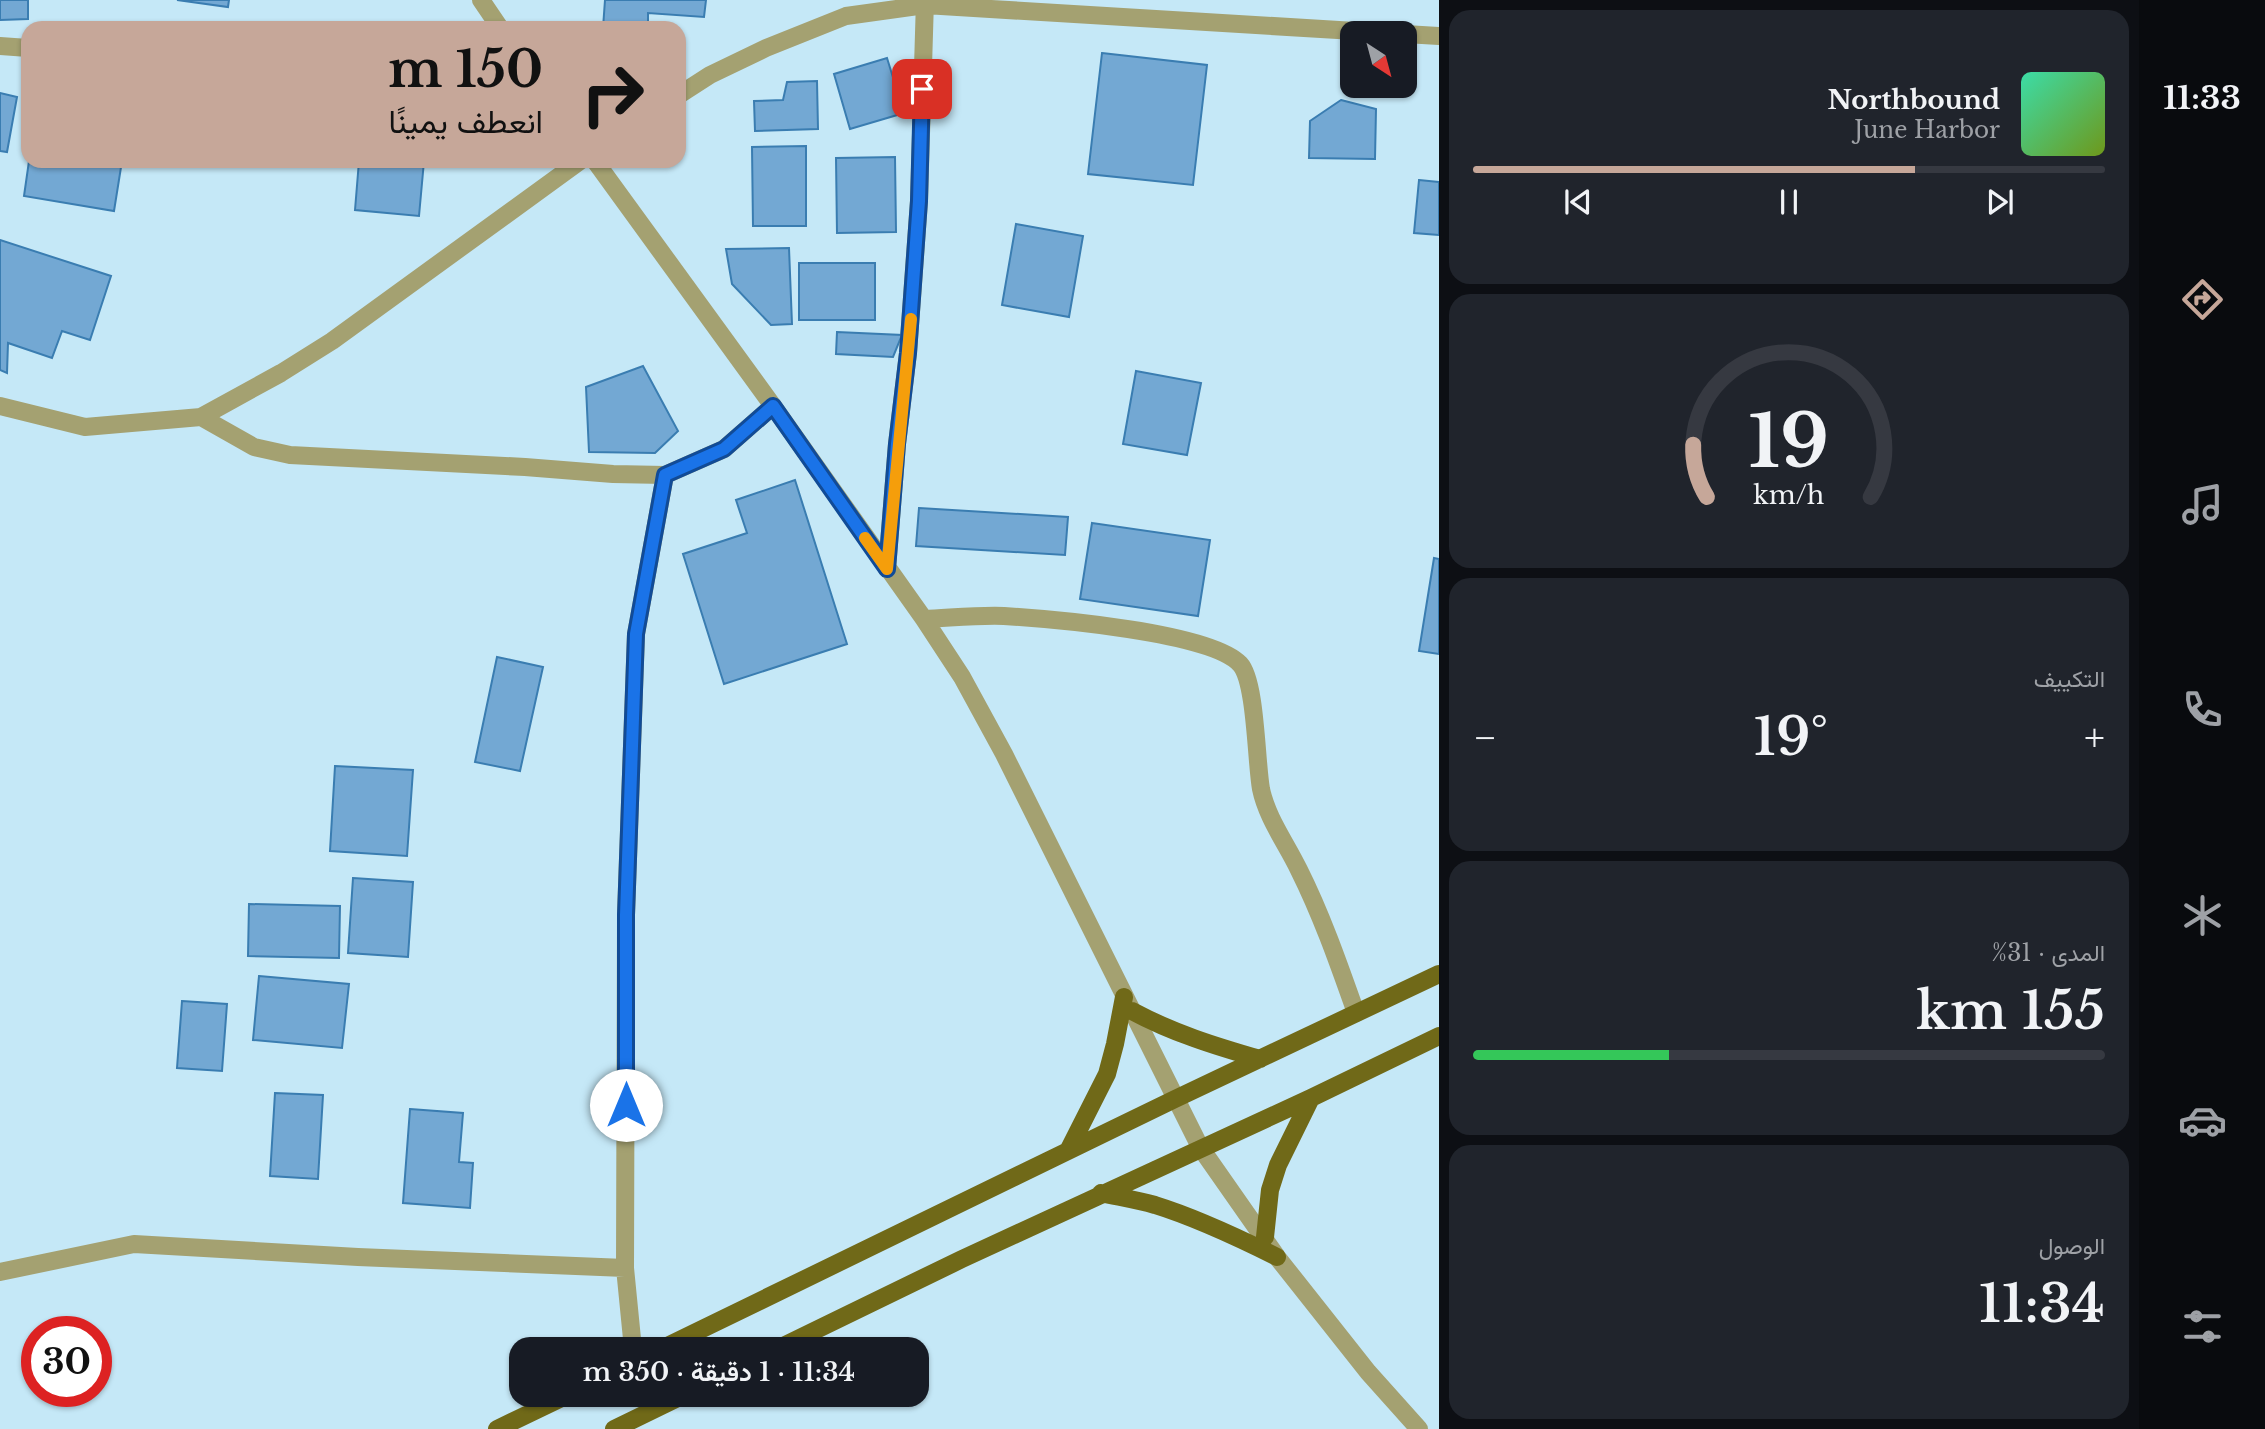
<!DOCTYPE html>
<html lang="ar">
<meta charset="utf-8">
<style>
body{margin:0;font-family:"Libre Baskerville",Vazirmatn,serif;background:#20242c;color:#f1f3f6;direction:rtl;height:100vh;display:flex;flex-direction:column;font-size:26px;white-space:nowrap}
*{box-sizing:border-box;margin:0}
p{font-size:23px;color:#9ea1a6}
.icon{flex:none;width:38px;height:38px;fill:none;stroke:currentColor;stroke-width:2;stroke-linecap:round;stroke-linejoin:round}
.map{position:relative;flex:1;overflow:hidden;direction:ltr}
.sheet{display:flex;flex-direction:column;gap:10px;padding:10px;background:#0d0f14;width:700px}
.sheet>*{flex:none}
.guide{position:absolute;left:21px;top:21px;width:665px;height:147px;border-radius:21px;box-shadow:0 2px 5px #0004;direction:rtl;background:#c6a799;color:#111;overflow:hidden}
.needle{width:46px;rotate:144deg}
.buttons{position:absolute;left:1340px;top:21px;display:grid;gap:14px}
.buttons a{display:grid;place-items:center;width:77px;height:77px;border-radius:14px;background:#171b24;box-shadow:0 2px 5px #0004;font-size:35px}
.speed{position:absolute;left:21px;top:1316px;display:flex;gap:14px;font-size:35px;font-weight:700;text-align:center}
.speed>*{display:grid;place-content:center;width:91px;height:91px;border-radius:50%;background:#171b24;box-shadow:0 2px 5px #0004;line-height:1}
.speed .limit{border:10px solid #d22;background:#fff;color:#111}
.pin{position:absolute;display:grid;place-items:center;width:60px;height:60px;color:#fff;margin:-30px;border-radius:14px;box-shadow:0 4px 10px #0006}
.me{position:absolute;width:77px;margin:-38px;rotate:0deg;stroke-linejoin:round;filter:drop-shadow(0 0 5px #0008)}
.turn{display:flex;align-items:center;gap:24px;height:147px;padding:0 28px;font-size:32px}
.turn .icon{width:91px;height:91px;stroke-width:2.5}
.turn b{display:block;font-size:49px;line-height:60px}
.big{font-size:52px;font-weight:600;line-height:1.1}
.sheet .widget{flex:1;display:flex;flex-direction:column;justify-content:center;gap:10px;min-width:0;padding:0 24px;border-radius:21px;background:#20242c}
.sheet .dial{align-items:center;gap:0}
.dial svg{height:182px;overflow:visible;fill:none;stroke:#363941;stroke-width:7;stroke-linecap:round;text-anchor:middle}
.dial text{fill:#f1f3f6;stroke:none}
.song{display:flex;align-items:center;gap:21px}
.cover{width:84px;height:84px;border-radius:10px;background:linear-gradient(135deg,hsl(160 70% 55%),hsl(80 70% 35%))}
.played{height:7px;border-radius:4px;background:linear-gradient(90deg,#c6a799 70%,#363941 70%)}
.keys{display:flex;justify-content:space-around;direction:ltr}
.heat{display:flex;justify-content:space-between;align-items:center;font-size:38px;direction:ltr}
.charge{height:10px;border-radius:5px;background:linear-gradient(90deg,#34c759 31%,#363941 0)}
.trip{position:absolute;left:509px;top:1337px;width:420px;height:70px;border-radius:21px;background:#171b24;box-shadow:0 2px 5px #0004;font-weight:600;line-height:70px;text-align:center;direction:rtl}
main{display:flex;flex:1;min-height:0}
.tab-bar{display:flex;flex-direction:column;width:126px;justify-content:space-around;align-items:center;background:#090b0e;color:#9ea1a6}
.tab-bar .icon{width:49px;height:49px}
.tab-bar .active{color:#c6a799}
.tab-bar b{font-size:32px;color:#f1f3f6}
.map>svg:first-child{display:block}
.building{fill:#73a8d3;stroke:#3a7db1;stroke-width:2}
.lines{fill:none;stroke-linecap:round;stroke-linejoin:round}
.minor{stroke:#a4a171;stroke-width:18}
.major{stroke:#706918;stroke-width:18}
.route-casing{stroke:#114b97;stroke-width:18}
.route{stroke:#1a73e8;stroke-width:12}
.slow{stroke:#f59e0b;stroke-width:12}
</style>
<main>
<nav class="tab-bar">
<b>11:33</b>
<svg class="icon active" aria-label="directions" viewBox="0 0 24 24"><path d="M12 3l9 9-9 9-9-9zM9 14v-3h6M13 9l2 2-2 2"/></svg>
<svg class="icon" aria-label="music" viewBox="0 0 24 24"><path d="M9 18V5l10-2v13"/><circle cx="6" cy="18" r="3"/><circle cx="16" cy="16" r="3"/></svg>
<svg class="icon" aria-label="phone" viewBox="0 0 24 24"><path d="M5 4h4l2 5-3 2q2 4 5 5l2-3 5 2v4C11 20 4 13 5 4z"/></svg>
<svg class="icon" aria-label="climate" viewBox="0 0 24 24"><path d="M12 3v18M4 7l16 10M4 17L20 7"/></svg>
<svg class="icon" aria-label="car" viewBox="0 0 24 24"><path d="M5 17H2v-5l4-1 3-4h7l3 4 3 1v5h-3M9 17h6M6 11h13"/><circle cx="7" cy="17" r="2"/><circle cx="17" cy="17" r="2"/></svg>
<svg class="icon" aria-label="filters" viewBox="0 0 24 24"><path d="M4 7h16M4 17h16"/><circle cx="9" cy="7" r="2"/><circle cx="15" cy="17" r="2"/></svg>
</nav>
<section class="sheet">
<div class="widget">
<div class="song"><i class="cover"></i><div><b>Northbound</b><p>June Harbor</p></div></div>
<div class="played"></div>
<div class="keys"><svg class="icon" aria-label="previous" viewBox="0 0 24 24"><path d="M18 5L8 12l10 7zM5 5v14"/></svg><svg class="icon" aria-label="pause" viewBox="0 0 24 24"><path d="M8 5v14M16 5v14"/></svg><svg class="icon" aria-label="next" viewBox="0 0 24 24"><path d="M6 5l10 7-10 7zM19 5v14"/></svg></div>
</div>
<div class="widget dial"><svg viewBox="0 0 100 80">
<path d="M14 69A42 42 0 1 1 86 69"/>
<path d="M14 69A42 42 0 0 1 8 46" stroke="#c6a799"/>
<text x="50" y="56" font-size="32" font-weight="700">19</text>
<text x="50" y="72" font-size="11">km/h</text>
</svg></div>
<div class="widget"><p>التكييف</p>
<div class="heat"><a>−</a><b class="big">19°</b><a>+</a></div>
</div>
<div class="widget"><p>المدى · 31%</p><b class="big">155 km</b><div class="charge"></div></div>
<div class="widget"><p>الوصول</p><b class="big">11:34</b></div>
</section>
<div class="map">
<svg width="1439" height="1429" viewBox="0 0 1439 1429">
<rect width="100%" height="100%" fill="#c5e8f7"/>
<path class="building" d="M0,0H28V19L0,20Z
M177,0H229L228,7Z
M605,0H706L704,17L648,13V28H603Z
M1102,53L1207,65L1193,185L1088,174Z
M887,58L904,113L850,129L834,74Z
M817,81L818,129L755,131L754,101L783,100L787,82Z
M0,93L17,97L7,152L0,151Z
M1341,100L1376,109L1375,159L1309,158L1310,121Z
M806,146V226H753L752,147Z
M895,157L896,232L837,233L836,158Z
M29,161H122L114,211L24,196Z
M359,161H424L419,216L355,210Z
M1419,180L1439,182V235L1414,233Z
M1016,224L1083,236L1069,317L1002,305Z
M0,240L111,276L90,340L62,331L52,358L8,343L7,373L0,370Z
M789,248L792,324L771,325L732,284L726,249Z
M799,263H875V320H799Z
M837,332L902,335L893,357L836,354Z
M643,366L678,431L655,453L589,452L586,387Z
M1136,371L1201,383L1187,455L1123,444Z
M795,480L847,644L724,684L683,554L747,533L736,500Z
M919,508L1068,517L1065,555L916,546Z
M1092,523L1210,540L1198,616L1080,599Z
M1434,558L1439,559V654L1419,651Z
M497,657L543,667L520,771L475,762Z
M335,766L413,770L407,856L330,851Z
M353,878L413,882L408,957L348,953Z
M249,904L340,906L339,958L248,956Z
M259,976L349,984L342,1048L253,1040Z
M182,1001L227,1004L222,1071L177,1068Z
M275,1093L323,1095L318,1179L270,1176Z
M410,1109L463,1113L459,1162L473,1163L470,1208L403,1203Z"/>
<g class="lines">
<path class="minor" d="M481,0L500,28
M1405,34L1439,36
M0,46L28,48
M679,95L710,75L766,48L846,16L925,5L1388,33
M595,161L773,406L924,619L962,677L1004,754L1200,1147L1277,1257L1368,1372L1419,1429
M0,406L85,427L201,417L281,373L332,341L580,161
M201,417L254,447L290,455L525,467L613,474L665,475L724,449L773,406
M887,569L897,444L908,353L919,201L925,0
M924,619C950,618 977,615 1004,616C1051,619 1210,632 1240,664C1256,681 1256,761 1261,789C1267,818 1286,843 1299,870C1322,916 1339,965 1356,1013
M0,1272L134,1244L358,1257L625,1268
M633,1349L625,1268L626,915L636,634L665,475"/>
<path class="major" d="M1132,1011C1173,1033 1215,1046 1260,1059
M1068,1151L1107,1074L1115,1044L1124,997
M1101,1193C1119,1197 1137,1200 1155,1205C1197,1218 1237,1237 1277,1257
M1265,1237L1270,1190L1278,1165L1311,1098
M661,1349L1175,1099L1439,974
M777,1349L962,1259L1311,1098L1439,1036
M497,1429L568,1395
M614,1429L684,1395"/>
</g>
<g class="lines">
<g class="route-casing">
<path id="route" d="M626,1105V915L636,634L665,475L724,449L773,406L887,569L897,444L908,353L919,201L922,89"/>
</g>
<use href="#route" class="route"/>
<path class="slow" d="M865,538L887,569L911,319"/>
</g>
</svg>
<div class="buttons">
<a><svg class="needle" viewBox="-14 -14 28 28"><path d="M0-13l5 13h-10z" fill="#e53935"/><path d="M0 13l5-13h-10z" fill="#9ea1a6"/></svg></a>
</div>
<div class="speed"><div class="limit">30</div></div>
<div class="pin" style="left:922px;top:89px;background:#d93025"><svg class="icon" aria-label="arrive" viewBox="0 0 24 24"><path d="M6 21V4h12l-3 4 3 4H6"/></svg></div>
<svg class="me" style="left:626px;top:1105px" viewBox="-20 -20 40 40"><circle r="19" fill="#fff"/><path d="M0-13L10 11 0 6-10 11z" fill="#1a73e8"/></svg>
<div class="trip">11:34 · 1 دقيقة · 350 m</div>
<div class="guide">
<div class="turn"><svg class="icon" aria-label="right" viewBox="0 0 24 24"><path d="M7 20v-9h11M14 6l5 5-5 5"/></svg><div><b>150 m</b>انعطف يمينًا</div></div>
</div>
</div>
</main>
